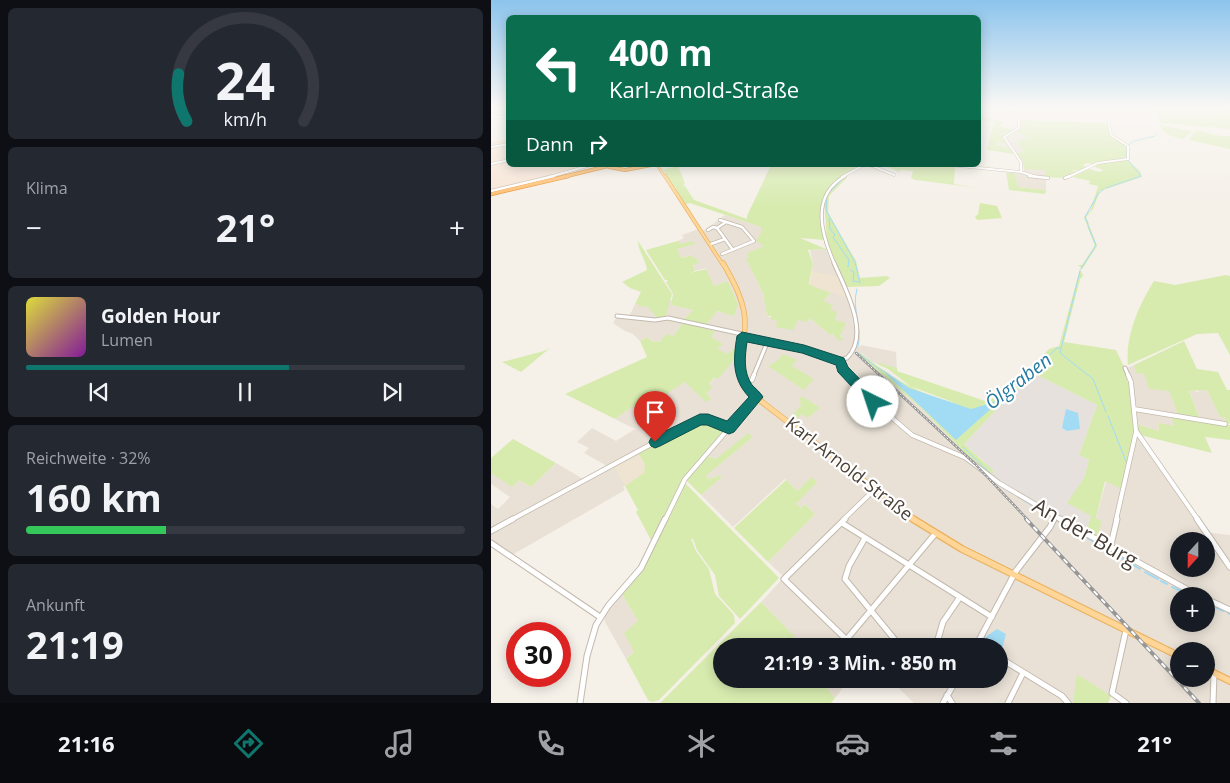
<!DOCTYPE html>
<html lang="de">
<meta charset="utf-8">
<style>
body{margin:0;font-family:"Open Sans",sans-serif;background:#242831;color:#f1f3f6;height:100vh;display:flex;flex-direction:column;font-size:19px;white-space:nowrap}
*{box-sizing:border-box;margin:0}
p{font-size:16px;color:#9ea1a6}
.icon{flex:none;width:28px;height:28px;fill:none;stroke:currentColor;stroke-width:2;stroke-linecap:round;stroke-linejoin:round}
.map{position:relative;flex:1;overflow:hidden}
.side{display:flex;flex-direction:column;gap:8px;padding:8px;background:#0d0f14;width:491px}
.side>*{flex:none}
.guide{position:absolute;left:15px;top:15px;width:475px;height:152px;border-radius:8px;box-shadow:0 2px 12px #0003;background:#0b6e4f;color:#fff;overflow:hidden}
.needle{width:32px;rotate:201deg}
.buttons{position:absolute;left:679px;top:532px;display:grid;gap:10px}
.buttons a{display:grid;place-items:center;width:45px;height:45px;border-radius:50%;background:#171b24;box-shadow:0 2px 12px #0003;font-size:25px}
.speed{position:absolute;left:15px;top:622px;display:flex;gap:10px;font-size:25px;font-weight:700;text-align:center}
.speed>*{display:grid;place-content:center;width:65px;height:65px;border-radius:50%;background:#171b24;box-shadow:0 2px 12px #0003;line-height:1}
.speed .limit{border:8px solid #d22;background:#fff;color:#111}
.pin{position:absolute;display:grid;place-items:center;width:42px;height:42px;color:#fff;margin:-51px -21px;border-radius:50% 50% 50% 0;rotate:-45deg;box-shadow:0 0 5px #0007}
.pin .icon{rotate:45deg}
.me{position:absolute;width:55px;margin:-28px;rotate:319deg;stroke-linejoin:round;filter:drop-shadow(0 0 4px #0008)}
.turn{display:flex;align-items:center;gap:18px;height:105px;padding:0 20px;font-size:22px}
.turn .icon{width:65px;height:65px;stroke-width:2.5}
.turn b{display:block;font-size:35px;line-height:42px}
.then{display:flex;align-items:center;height:48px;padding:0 20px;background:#0003;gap:10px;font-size:19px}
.big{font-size:38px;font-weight:700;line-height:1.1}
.side .card{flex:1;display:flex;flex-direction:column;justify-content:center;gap:8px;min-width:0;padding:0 18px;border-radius:8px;background:#242831}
.side .dial{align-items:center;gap:0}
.dial svg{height:130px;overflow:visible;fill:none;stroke:#363941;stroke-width:7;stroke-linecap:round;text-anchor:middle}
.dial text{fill:#f1f3f6;stroke:none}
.song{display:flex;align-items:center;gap:15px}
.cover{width:60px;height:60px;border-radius:8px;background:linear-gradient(135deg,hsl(60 70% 55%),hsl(290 70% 35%))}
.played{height:5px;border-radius:2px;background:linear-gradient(90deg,#0f766e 60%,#363941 60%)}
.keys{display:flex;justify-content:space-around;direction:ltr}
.heat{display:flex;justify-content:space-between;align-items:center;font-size:28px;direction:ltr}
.charge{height:8px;border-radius:4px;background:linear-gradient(90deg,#34c759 32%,#363941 0)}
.trip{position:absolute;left:222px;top:638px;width:295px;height:50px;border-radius:25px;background:#171b24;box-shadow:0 2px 12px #0003;font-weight:700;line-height:50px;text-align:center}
.tab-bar{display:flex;height:80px;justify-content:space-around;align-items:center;background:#090b0e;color:#9ea1a6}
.tab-bar .icon{width:35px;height:35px}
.tab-bar .active{color:#0f766e}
.tab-bar b{font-size:22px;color:#f1f3f6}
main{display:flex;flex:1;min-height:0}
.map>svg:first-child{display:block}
.residential{fill:#e9e1d6;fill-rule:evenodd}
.commercial{fill:#f7e4d3}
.industrial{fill:#e7e1dd}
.education{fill:#efe3d1}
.green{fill:#d7ebaf}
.water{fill:#a2dcf4}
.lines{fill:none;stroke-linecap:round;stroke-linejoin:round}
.stream-far1{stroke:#a2dcf4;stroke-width:1}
.stream{stroke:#a2dcf4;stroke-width:2}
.minor-far4-casing{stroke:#c4b9ad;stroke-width:3}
.minor-far3-casing{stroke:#c4b9ad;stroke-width:4}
.minor-far2-casing{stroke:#c4b9ad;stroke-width:5}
.minor-far1-casing{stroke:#c4b9ad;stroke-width:5.5}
.minor-casing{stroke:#c4b9ad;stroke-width:7}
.major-far4-casing{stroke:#eab261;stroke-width:3}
.major-far3-casing{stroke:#eab261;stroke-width:4}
.major-far2-casing{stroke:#eab261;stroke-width:5.5}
.major-far1-casing{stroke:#eab261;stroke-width:6}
.major-casing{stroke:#eab261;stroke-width:8}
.highway-far1-casing{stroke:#e58f32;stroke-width:4}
.highway-casing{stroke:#e58f32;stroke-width:4.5}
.minor-far4{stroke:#fff;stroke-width:2}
.minor-far3{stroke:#fff;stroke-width:2.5}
.minor-far2{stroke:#fff;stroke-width:3}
.minor-far1{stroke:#fff;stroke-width:4}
.minor{stroke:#fff;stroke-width:5}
.major-far4{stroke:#ffd697;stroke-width:2}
.major-far3{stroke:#ffd697;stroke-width:2.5}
.major-far2{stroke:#ffd697;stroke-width:4}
.major-far1{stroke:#ffd697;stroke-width:4.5}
.major{stroke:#ffd697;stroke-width:5.5}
.highway-far1{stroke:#ffbc69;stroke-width:2.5}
.highway{stroke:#ffbc69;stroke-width:3}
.rail-far1-casing{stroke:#979797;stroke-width:2.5}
.rail-casing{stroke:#979797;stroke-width:4}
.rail-far1{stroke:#fff;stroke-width:1;stroke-dasharray:2;stroke-linecap:butt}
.rail{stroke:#fff;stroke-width:2;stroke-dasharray:5.5;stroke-linecap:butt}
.route{fill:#0f766e;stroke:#0a4d48}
.labels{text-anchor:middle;stroke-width:4.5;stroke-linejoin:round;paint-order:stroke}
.street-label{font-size:18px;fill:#493f36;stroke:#fff}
.water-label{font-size:19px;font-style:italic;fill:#257aa2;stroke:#fff}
.near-street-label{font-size:21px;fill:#493f36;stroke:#fff}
</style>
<main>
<section class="side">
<div class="card dial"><svg viewBox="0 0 100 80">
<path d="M14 69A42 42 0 1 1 86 69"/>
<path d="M14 69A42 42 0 0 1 9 40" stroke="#0f766e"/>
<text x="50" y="56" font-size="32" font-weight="700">24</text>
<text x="50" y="72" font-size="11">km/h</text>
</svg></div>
<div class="card"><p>Klima</p>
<div class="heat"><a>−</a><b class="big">21°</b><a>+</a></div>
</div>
<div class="card">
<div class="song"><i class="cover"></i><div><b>Golden Hour</b><p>Lumen</p></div></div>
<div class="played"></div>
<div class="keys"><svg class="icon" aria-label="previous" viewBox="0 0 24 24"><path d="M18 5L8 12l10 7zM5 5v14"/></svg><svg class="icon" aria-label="pause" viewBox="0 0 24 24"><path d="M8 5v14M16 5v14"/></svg><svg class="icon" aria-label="next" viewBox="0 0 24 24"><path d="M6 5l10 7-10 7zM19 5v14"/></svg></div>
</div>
<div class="card"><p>Reichweite · 32%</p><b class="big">160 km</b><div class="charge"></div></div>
<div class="card"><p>Ankunft</p><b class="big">21:19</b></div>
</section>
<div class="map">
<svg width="739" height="703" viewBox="0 0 739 703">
<rect width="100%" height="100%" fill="#f5f0e8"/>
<path class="residential" d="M522,132L539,137L526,142L533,152L525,153L521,148L505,145V142L518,144L515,135Z
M551,165L555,172V190L527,187L524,172L547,177L532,172L533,169Z
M234,215L274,228V246L256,253L259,259L256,260L272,293L276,316L287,320H307L319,318L339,335L342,334L351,339L339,310L332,301L340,293L319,285L322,264L319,250L332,249L336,252L358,301L364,333L362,346L368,347L370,345L405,352L406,371L381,362L371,353L368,355L430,408L494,474L604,542L605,519L615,481L634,490L646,436H648L712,532L739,535V703H639L621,690L617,703H423L398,679H509V646H313L270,602L293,577L277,562L324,514L314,504L310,508L305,504L325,482L307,491L294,479L242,527L210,495L231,477L229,475L218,479L215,476L262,437L225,459L216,456L238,430L235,428H192L148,453L153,473L132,487L134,490L21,555L0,546V504L7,509L19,497L0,484V473L21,486L28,480L40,487L65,463L92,479L116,466L93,453L98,448L86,442L101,428L125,441L144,429L124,419L154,398L168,397L194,382L220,399L216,392L218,384L245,358L246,347L236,354L225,349L219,337L225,329L215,325L225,311L238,314L247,304L237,281L223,286L214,268L204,271L200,255L189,258L186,249L202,241L190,245L187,241L193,238L191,235L208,229L210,231L214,230ZM688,541H715V569H688ZM688,596H715V624H688ZM688,651H715V679H688Z
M181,300L180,305L202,310L190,322L192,323L182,336L169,342L160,341L157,337L149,341L142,334L134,331L122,323L127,315L138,317L144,304Z
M643,365L645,373L653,374L665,389L678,391L687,415L683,427L667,423L668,431L645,424L640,379L636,368Z
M707,389L716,390L729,417H733L736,423L709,419L698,390L708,392Z
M131,594L147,621L143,652L135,659L114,622L113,617L116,611Z
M332,679H359L344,698L330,681Z"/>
<path class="commercial" d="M17,139L18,165H109L0,191V142Z"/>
<path class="industrial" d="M544,374L606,405L588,455L598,460L593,478L586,489L600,516L595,532L508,481L499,474L494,462L473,444L509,406Z"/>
<path class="education" d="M321,271L349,278L357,298L319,285Z
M147,453L154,464L153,473L134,486L123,467Z"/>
<path class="green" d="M659,108L739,109V129L670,123L668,122L667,114Z
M488,117L513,121L508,126L523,130L513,135L516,144L506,142L505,145L519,148L523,154L496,150L503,122L488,119Z
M529,120L617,123L620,136L636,146L641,142L664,136L666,130L664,137L642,142L637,146L636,160L649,171L651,177L609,191L602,209L595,217L606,246L591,269L587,265H591L604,246L593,217L600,210L607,186L598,184L599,181L581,177L598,169L609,172L612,170L602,166L603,164L596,163L592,165L596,168L591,171L580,170L588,173L573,178L555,177L554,170L533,169L532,163L525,153L533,152L526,142L538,137L522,132L530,127Z
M669,125L701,131L692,139C683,137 672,135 669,125Z
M705,130L730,136H739V149L698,140Z
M183,165H187L194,184L191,185L194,186L203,200L256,219V216L280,165L371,166L352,176L356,178L338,196L337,213L365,261L369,278L396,276L399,278L388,286L356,287L336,243L333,198H331L333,240L309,238L335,249L336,252L332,249L317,250L322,264L318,283L319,285L340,293L332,301L342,305L339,310L346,312L344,320L355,323L349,336L352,339L348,341L342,334L339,335L319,318L316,322L307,320L302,330L285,327L286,320H280V316H276L272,293L255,259L258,258L256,253L273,246L265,241L272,230L270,231V227L199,203L195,204L193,201L205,220L184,189L185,187L182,186L172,170L171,168L173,169L183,167Z
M397,165L464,167L463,184L489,188L424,180L420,178L422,171L410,170L408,172L395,166Z
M515,171L517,173L524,172L527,187L555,190L554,194L518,190Z
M489,203L506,206L511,218L486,220L484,216L487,215Z
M147,241L181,294L175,316L167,319L156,306L147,307L148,304H144L150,292L139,288L131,282L156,270C155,260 147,251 147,241Z
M187,241L190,244L202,241L204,244L186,249L190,258L201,255L202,258H205L208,263L202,265L204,271L199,273L215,269L223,286L237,281L247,304L243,316L226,311L215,325L192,320L202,310L180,305L182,294L175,282L177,280H174L155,250Z
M589,269L592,276L589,279L573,342L625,350L636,373V382H639L644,433L631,489L614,481L605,518L611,522L606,538L595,532L600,516L576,503L593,478L598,460L588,455L606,405L544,374L509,406L473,444L502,470V473L499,474L475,454L430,408L368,355L370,353C395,375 432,396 464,403L419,386L397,369L386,364L388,363L406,368V371L497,402L537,370L558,349L568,346Z
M735,275L739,276V355L727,333L706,334L637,365C634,336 648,305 663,281L684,285Z
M192,323L224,331L220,337L232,344L226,349L236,354L247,346L245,357L228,378H223L218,384L221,387L216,393L220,399L215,402L194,382L167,399L159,396L154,398L124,419L74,394L156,357L149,341L157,337L160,341L169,342L175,334L182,336Z
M693,341L706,369L727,372L736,390H739V424L736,423L733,417H729L716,390L698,391L709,419L687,415L678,391L658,389L653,374L645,373L643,365Z
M59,348L30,372L11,362L53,351Z
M292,354L306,360L301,366L323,379L313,390L277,366L286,361Z
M311,396L329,408L317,418L311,414L304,421L299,417L311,405L308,403L310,401L308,399Z
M680,415L739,425V440L714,437L721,453L649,435L645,424L668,431L667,423L683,426Z
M213,420L235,428V430L193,478L163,541L160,540L145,512L147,510L134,486L153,473L154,464L147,453L192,428Z
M257,433L262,437L215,476L218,479L229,475L231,477L210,495L195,480L216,456L225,459Z
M22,439L65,463L40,487L28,480L21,487L0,473V458Z
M320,477L326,482L305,504L310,508L314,504L324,514L277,562L243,528L295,480L307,491Z
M194,483L288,578L249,619L228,596L224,575L206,550L202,539H200L205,551L218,569L224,594L243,615L244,623L168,700L161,702L157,700L135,659L143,652L133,633L147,621L131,594L157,558L184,501Z
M270,602L313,646H231V679H332L330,681L344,698L340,703H169Z
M586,674L620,696L617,703H582Z"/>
<path class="water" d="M389,368L418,388L480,409L500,403L503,406L465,440Z
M575,409L587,413L589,429L576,431L571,428Z
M506,629L515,634L510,653L509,646C501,646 496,646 493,638Z"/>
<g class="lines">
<path class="stream-far1" d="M637,145L643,141L664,136L665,134
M636,147V158
M353,178L336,195L335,210L364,262L369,283
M615,188L650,176L637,160
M338,219L339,229L344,235L342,237L358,260L357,267
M597,224L594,217L607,194L613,189
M590,269L605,245L597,226
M359,270L363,272L362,281L368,282
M589,271L569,353L602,379L615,412
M366,289C360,309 372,327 367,347
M366,352L391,371
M501,403L510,399L521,385L528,384L566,348H569
M617,416L636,464
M472,447L500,474
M632,482L633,475
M514,489L522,494
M527,497L540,505
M543,507L561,517"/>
<path class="stream" d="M565,520L586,532
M593,536L649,569
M654,572L667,579
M670,581L676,584
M681,587L701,596
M715,603L732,611
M737,613L739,614"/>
<g class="minor-far4-casing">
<path id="minor-far4" d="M513,108L528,121V128L513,137L530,162V172
M0,116L18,109
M0,117H18
M0,147L18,144
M0,164L18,160
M379,165L403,175
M458,165L530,172L546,177
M58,177L100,165
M351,177L373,165
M577,177L607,163L637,159V146L620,135L615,108"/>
</g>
<g class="minor-far3-casing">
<path id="minor-far3" d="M538,176L557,178
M574,178L579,176
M0,191L63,176
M229,220L251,227L263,241L231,254
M235,222L226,228L242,250
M217,230L222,227L226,228
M220,244L234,239
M344,265C330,234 319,196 354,176"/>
</g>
<g class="minor-far2-casing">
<path id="minor-far2" d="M126,316L164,320L177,318L251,334
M252,337L311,349L344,361L356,358C380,335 354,288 343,263
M349,361L351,369L359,377
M634,368L638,377
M262,377L276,343"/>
</g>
<g class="minor-far1-casing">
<path id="minor-far1" d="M358,375L377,397L421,435L475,458L508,483L571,520
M637,375L640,382L645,431L707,520
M261,380L263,375
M643,409L734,424
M20,520L203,421L217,420L238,428
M174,520L194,479L265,397
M352,520L383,490
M562,520L564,516
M625,520L645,432"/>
</g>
<g class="minor-casing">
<path id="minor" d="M354,519L293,579L362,646
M569,519L708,596
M706,519L739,567
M351,523L501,617
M0,531L22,519
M374,538L358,566L354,579L409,646
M0,543L109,617
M619,549L626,519
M715,599L739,610
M635,630L621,693L635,703
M355,640L444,534
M486,643L491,646
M445,646L452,622L469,597
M485,646L525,571L559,527L563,519
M509,658L571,696L577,703
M456,695L461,703
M89,703L96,656L105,625L117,606L150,568L174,519
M452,703L466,679
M517,703L532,673
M722,703L723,674"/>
</g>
<g class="major-far4-casing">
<path id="major-far4" d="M166,165L174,177"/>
</g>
<g class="major-far3-casing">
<path id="major-far3" d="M174,176L232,265"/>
</g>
<g class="major-far2-casing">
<path id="major-far2" d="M232,263C243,282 255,304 254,326C253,343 246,359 252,377"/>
</g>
<g class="major-far1-casing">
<path id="major-far1" d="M252,375L262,395L424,520"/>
</g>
<g class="major-casing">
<path id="major" d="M422,519L471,549L688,656
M715,669L739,681"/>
</g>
<g class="highway-far1-casing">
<path id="highway-far1" d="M118,167L134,170L160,165
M72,177L121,165"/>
</g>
<g class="highway-casing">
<path id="highway" d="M0,194L77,176"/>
</g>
<use href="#minor-far4" class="minor-far4"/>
<use href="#minor-far3" class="minor-far3"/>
<use href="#minor-far2" class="minor-far2"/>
<use href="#minor-far1" class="minor-far1"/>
<use href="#minor" class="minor"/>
<use href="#major-far4" class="major-far4"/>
<use href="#major-far3" class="major-far3"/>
<use href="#major-far2" class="major-far2"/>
<use href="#major-far1" class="major-far1"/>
<use href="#major" class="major"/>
<use href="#highway-far1" class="highway-far1"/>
<use href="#highway" class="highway"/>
<g class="rail-far1-casing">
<path id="rail-far1" d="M365,353L484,464L537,520"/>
</g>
<g class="rail-casing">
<path id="rail" d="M535,519L708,703"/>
</g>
<use href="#rail-far1" class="rail-far1"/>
<use href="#rail" class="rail"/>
</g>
<linearGradient id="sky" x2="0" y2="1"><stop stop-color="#8cc4ed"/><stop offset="0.52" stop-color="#faf8f5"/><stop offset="1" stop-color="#faf8f5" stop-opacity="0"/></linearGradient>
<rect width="739" height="206" fill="url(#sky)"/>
<path class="route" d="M251,332L313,345L353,358L357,367L387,398L388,402L387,405L382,407L378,405L347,372L345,365L311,353L256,342C254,356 252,372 261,385C265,389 269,392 272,397L243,432L238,434L216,425H210L169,446L164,448L160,446L158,442L160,438L209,414H217L236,421L258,397C241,379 242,360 246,336Z"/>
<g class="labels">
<g class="street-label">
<text transform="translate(358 469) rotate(38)" y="6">Karl-Arnold-Straße</text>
</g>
<g class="water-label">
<text transform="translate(527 381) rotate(-38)" y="7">Ölgraben</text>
</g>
<g class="near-street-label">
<text transform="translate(594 533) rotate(30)" y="7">An der Burg</text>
</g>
</g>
</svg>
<div class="buttons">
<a><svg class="needle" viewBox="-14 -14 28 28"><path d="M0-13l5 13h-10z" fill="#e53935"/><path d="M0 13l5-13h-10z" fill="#9ea1a6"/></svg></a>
<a>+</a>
<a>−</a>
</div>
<div class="speed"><div class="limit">30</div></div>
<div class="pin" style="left:164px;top:442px;background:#d93025"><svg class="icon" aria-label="arrive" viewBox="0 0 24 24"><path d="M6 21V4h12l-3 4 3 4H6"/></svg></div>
<svg class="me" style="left:382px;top:402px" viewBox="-20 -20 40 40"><circle r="19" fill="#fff"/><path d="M0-13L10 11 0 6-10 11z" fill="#0f766e"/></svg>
<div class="trip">21:19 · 3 Min. · 850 m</div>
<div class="guide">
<div class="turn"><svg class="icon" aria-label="left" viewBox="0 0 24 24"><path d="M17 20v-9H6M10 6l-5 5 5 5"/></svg><div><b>400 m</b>Karl-Arnold-Straße</div></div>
<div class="then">Dann<svg class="icon" aria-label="right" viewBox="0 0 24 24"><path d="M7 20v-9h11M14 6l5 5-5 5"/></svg></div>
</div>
</div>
</main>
<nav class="tab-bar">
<b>21:16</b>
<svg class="icon active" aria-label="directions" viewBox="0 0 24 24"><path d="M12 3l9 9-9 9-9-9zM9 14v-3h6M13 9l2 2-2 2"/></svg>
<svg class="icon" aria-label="music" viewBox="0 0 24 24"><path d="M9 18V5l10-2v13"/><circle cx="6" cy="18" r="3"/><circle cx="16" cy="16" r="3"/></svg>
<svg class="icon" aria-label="phone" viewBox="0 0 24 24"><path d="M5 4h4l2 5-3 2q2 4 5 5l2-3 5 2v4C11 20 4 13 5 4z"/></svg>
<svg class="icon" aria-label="climate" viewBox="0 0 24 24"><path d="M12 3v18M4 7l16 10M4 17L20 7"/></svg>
<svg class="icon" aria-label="car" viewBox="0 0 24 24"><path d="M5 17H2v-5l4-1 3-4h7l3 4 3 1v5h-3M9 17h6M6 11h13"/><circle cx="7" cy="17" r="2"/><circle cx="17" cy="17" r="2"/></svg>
<svg class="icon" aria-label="filters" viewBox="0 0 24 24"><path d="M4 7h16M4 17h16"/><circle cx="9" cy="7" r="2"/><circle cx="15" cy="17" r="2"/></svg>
<b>21°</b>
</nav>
